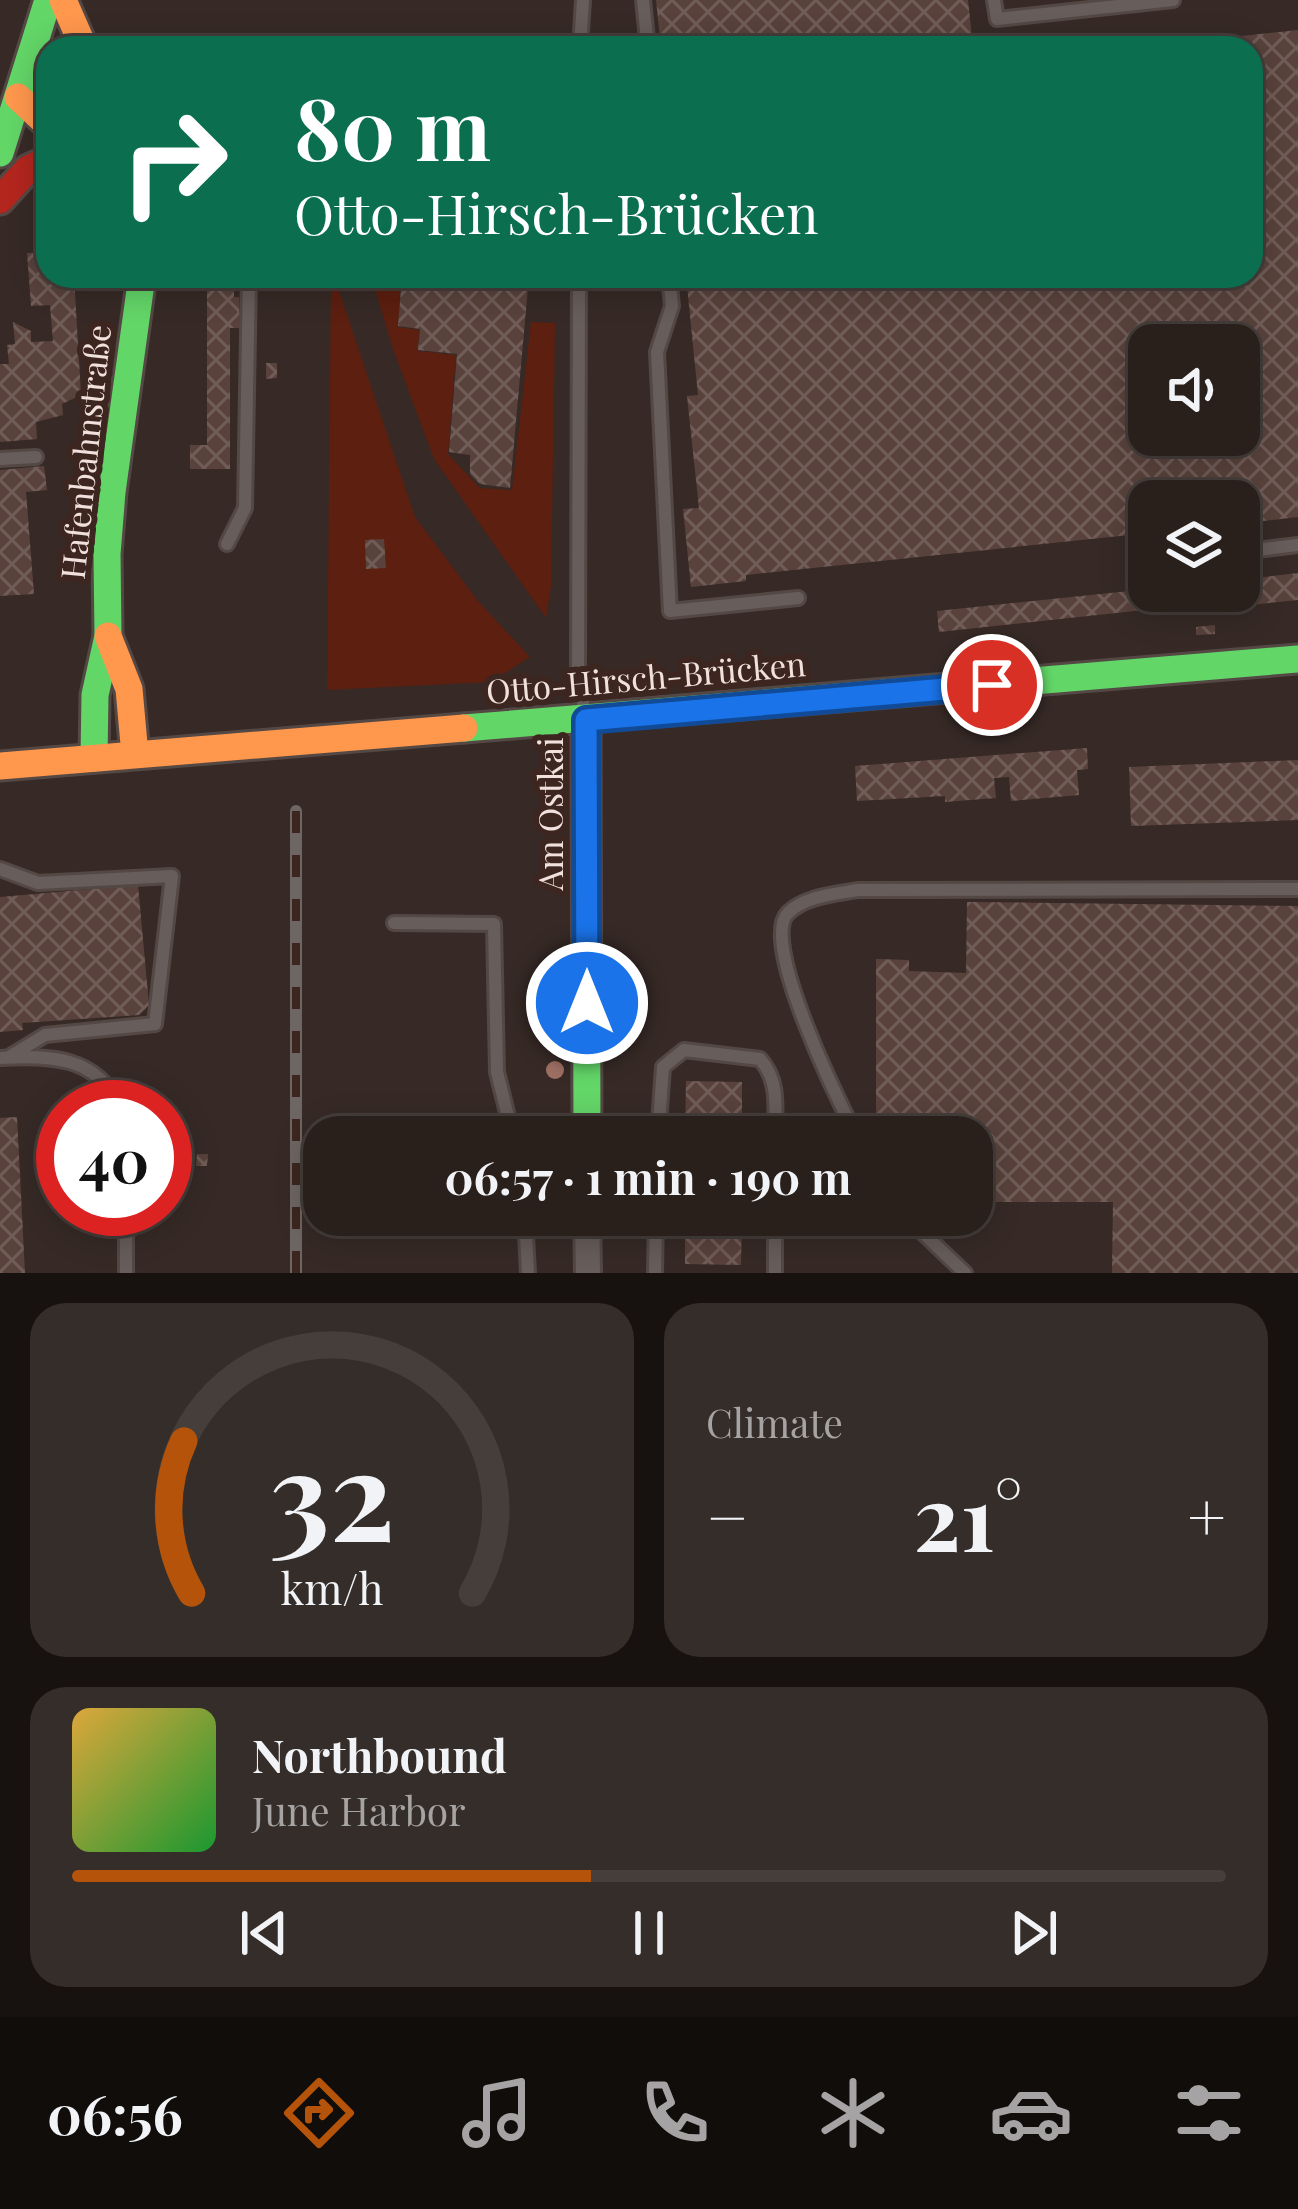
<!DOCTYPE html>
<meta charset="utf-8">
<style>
body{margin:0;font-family:"Playfair Display",serif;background:#352d29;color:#f1f3f6;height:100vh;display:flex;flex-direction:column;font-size:45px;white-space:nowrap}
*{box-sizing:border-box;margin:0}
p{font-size:39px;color:#a5a3a3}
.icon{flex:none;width:66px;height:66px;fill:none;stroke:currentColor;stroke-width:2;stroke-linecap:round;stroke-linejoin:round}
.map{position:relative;height:1273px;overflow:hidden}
.side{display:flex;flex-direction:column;gap:30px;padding:30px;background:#17120f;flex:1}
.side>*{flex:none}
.top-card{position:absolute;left:36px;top:36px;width:1227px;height:252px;border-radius:36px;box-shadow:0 6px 30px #0003,0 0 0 3px #453e3b;background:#0b6e4f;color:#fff;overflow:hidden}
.controls{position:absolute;left:1128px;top:324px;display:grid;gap:24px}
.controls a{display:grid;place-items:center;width:132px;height:132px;border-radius:24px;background:#29201c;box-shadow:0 6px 30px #0003,0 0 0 3px #453e3b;font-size:60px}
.speed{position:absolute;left:36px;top:1080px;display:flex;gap:24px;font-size:60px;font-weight:700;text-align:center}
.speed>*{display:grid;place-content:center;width:156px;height:156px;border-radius:50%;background:#29201c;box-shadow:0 6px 30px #0003,0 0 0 3px #453e3b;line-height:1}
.speed .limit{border:18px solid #d22;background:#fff;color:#111}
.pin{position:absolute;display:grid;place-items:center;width:102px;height:102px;color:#fff;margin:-51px;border:6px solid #fff;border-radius:50%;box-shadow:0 3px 12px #0007}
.me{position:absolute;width:132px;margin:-66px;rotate:0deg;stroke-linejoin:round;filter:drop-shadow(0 0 9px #0008)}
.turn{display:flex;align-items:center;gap:42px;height:252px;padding:0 60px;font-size:54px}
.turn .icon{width:156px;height:156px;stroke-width:2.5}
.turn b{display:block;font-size:84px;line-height:102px}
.big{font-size:90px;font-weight:700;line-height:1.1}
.side .widget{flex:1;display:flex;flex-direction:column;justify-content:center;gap:18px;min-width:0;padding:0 42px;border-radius:36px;background:#352d29}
.side .dial{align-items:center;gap:0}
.dial svg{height:312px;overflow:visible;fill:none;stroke:#453e3b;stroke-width:7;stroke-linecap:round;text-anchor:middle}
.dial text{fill:#f1f3f6;stroke:none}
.song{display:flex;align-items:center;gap:36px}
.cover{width:144px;height:144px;border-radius:18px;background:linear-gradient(135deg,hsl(40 70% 55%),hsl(130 70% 35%))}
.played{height:12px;border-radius:6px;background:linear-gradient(90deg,#b45309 45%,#453e3b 45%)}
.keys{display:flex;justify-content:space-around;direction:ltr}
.heat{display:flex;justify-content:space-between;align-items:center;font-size:66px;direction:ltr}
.side .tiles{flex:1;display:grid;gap:30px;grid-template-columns:1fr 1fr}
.widget:last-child{grid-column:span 2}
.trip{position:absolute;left:303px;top:1116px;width:690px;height:120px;border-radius:36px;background:#29201c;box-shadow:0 6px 30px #0003,0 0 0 3px #453e3b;font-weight:700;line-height:120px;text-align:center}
.tab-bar{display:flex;height:192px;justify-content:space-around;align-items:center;background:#100d0b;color:#a5a3a3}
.tab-bar .icon{width:84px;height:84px}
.tab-bar .on{color:#b45309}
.tab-bar b{font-size:54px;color:#f1f3f6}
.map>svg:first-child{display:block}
.grass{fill:#5c1f10}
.building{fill:url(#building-cross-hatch);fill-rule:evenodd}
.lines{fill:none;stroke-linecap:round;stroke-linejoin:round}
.lane-casing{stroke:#544845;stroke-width:18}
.street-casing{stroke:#544845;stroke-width:30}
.fast-casing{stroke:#544845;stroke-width:33}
.slow-casing{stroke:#544845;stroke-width:33}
.jam-casing{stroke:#544845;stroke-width:33}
.lane{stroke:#675d5a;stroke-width:12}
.street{stroke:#675d5a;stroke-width:24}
.fast{stroke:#63d668;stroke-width:27}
.slow{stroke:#ff974d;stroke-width:27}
.jam{stroke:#b3261e;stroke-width:27}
.rail-casing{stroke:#6e6663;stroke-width:12}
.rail{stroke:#3d2620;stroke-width:8;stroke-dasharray:22;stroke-linecap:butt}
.tree{fill:#9e7064}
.route-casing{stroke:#114b97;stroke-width:30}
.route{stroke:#1a73e8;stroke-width:21}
.labels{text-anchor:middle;stroke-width:12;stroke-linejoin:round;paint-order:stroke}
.street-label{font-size:33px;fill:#f1e1dd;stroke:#3d2620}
</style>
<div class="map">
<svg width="1298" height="1273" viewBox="0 0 1298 1273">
<defs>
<pattern id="building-cross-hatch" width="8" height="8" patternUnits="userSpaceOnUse" patternTransform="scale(3)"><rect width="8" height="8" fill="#59423c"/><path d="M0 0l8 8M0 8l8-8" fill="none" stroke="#715d58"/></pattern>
</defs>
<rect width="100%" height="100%" fill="#372a26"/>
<path class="grass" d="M331,276H334L415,517L478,601L530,657L491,682L327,690Z
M371,276H401L398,327L419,330L418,351L456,355L448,454L480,488L512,490L531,322L555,323L551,586L546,618L434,459L393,349Z"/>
<path class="building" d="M656,0H968L973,48H661Z
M1298,30V517L1239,524V501H1149V533L746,575V581L691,587L683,509L699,508L687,396L698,395L686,276H1251V48H1158L1157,45ZM1149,345H1239V435H1149Z
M371,40L431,44V48H370Z
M48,252V276H74L81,395L62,404L63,415L36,422L37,439L0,442V364H9L7,345L15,344L13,322L31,331V342L53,341L50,305L31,306L27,253Z
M207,276H234V297H239L240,328H230V469H190V445H207Z
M402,276H529L510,488L480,484L470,474V455L449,452L457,354L418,350L420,329L398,326Z
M266,363H277V378L266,379Z
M44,466L47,490L26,492L34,594L0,596V470Z
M384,539L386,568L366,569L365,540Z
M1298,573V600L1181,612V606L939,632L937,611L1149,589L1239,591V580Z
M1215,625V634L1196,635V627Z
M1087,748L1088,769L1077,770L1079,795L1011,801L1009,777L994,778L996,798L945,802V796L857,801L855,766Z
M1298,760V820L1131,826L1129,767Z
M138,885L149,1005L139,1015L22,1023L23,1030L0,1032V897Z
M967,902L1298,906V1273H1112L1113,1202H972V1137H876V959L909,960V971L966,973Z
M686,1081L742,1082V1137H685Z
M17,1117L25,1273H0V1118Z
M197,1154H208L207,1166H196Z
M685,1215H742L741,1265L685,1264Z"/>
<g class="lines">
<g class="lane-casing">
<path id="lane" d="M643,0L648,48
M994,0L997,19L1173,0
M580,48L583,0
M579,276L578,676L585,713
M669,276L672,306L657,352L670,611L798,598
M0,459L36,457
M227,544L245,508L249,276
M1239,552L1298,545
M0,869L38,883L172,876L155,1024L45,1035L9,1057
M394,923L494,924L497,1072L513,1137
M0,1058C50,1055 97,1056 120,1107
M658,1137L663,1067L684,1050L760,1059C780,1081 775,1109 775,1137
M857,1137C839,1102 759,941 788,913C805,896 836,894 858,890L1298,889
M525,1215L528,1273
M904,1215L965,1273
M126,1273V1209
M655,1273L656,1215
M775,1273V1215"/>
</g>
<g class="street-casing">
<path id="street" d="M587,1215L588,1273"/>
</g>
<g class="fast-casing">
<path id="fast" d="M0,153L48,0
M586,720L587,1137
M464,728L1298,659
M94,758L95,695L108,636L107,554L112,492L142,276"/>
</g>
<g class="slow-casing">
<path id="slow" d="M63,0L84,48
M18,97L48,125
M108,636L129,689L135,755
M0,766L464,728"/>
</g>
<g class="jam-casing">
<path id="jam" d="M0,200L28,169L48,160"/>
</g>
<use href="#lane" class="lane"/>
<use href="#street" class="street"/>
<use href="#fast" class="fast"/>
<use href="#slow" class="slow"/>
<use href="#jam" class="jam"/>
<g class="rail-casing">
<path id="rail" d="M296,1273V811"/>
</g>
<use href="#rail" class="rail"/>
</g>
<g class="tree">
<circle cx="557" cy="868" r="9"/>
<circle cx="556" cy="1004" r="9"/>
<circle cx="555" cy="1070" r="9"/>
</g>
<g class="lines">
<g class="route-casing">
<path id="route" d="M587,1003L586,720L992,685"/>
</g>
<use href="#route" class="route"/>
</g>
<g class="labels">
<g class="street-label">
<text transform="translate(86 452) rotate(-84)" y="12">Hafenbahnstraße</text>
<text transform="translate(646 678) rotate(-5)" y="12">Otto-Hirsch-Brücken</text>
<text transform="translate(551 814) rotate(-90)" y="12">Am Ostkai</text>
</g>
</g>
</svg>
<div class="controls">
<a><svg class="icon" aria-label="sound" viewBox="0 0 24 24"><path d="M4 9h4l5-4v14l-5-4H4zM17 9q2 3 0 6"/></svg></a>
<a><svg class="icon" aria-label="layers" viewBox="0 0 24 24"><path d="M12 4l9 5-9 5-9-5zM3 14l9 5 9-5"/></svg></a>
</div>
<div class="speed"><div class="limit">40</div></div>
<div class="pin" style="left:992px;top:685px;background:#d93025"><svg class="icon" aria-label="arrive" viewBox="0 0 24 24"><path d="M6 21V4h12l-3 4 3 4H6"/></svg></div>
<svg class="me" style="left:587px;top:1003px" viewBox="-20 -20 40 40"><circle r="17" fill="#1a73e8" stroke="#fff" stroke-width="3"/><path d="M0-11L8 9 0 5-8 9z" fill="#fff"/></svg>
<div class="trip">06:57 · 1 min · 190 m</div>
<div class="top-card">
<div class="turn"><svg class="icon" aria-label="right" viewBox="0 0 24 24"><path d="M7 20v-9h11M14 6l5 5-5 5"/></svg><div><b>80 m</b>Otto-Hirsch-Brücken</div></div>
</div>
</div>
<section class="side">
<div class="tiles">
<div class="widget dial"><svg viewBox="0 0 100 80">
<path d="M14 69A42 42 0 1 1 86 69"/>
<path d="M14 69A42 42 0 0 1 12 30" stroke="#b45309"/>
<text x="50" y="56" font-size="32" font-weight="700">32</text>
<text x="50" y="72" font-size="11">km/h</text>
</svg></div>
<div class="widget"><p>Climate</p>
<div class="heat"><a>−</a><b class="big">21°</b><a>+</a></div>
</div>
<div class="widget">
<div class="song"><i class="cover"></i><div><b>Northbound</b><p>June Harbor</p></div></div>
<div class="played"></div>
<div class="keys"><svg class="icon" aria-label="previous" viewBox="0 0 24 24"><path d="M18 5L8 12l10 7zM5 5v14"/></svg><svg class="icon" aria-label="pause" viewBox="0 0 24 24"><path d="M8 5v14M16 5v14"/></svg><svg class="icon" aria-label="next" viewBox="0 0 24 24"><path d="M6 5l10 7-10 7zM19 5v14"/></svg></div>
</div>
</div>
</section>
<nav class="tab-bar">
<b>06:56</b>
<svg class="icon on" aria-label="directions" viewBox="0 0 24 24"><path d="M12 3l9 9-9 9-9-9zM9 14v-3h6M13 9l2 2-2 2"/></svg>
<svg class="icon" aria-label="music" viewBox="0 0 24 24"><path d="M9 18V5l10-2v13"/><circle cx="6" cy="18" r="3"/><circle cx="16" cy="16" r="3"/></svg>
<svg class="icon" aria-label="phone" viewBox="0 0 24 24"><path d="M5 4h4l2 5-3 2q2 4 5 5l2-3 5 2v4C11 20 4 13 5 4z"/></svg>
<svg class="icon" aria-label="climate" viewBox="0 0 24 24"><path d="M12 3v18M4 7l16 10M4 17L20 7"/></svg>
<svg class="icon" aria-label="car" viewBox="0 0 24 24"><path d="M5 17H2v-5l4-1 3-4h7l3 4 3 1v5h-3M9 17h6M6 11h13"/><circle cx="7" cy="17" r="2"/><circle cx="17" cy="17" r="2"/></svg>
<svg class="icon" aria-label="filters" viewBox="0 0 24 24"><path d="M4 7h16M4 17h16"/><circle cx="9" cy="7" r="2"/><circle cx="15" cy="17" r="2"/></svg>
</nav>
